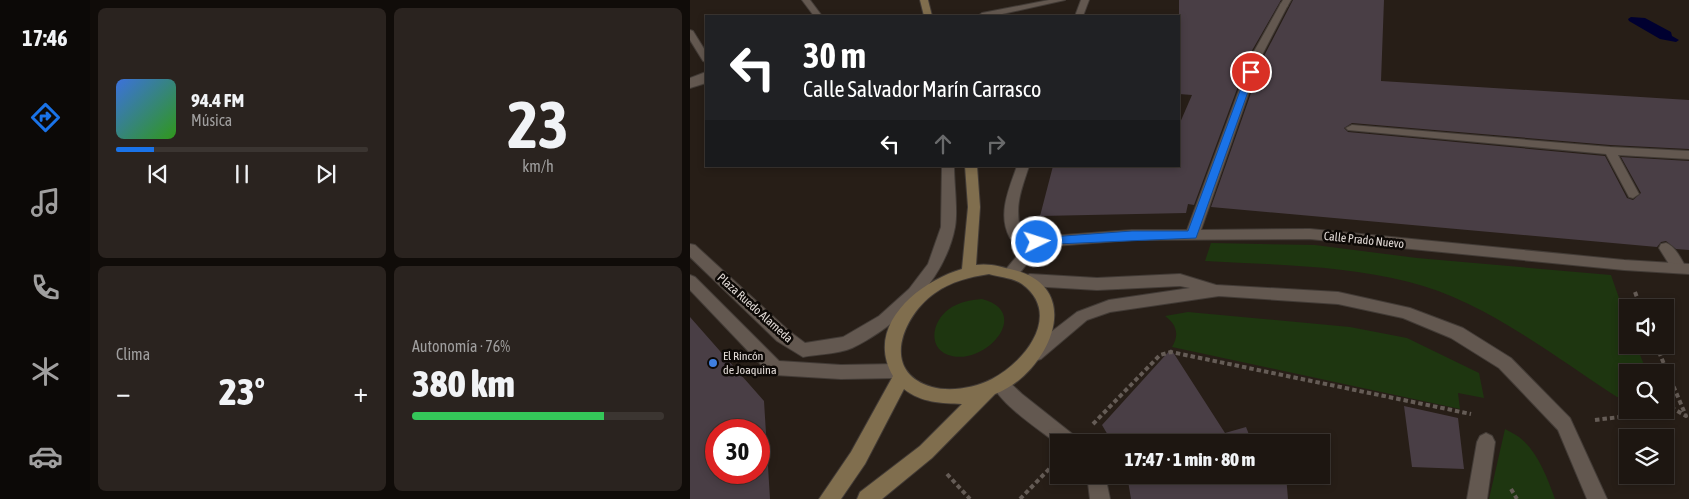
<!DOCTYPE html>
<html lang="es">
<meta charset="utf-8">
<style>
body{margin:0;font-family:"Asap Condensed",sans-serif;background:#2a231f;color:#f1f3f6;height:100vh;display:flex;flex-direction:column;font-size:19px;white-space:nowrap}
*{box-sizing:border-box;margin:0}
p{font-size:16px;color:#a09f9f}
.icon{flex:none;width:28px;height:28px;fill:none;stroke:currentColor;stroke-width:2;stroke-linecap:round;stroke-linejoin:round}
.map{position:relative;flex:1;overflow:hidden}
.panel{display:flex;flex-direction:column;gap:8px;padding:8px;background:#100c09;width:600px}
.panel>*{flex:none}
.banner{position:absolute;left:15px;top:15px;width:475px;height:152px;border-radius:0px;box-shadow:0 2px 8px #0003,0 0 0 1px #3b3531;background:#202124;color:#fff;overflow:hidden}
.tools{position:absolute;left:929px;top:299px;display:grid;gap:10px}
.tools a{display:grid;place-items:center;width:55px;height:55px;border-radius:0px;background:#1d1611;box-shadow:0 2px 8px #0003,0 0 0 1px #3b3531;font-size:25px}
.speed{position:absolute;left:15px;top:419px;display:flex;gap:10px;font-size:25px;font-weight:700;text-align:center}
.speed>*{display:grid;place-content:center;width:65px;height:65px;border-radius:50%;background:#1d1611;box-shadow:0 2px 8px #0003,0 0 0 1px #3b3531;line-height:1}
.speed .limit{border:8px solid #d22;background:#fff;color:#111}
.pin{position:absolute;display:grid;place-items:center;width:42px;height:42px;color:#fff;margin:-21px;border:2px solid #fff;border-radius:50%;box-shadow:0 1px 5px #0007}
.me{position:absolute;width:55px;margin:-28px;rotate:86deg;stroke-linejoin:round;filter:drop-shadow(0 0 4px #0008)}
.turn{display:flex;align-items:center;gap:18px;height:105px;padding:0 15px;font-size:22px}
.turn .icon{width:65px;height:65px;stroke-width:2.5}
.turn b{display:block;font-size:35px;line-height:42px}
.lanes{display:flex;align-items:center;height:48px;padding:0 15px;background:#0003;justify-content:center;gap:25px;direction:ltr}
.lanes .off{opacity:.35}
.big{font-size:38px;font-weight:800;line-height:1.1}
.panel .widget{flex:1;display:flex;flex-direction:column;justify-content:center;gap:8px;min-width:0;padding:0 18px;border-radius:8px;background:#2a231f}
.panel .dial{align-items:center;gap:0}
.dial b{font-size:65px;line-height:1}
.song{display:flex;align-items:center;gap:15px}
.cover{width:60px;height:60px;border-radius:8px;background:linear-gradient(135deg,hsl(220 70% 55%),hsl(110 70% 35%))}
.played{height:5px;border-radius:2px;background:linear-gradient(90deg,#1a73e8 15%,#3b3531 15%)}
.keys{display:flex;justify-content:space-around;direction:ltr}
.heat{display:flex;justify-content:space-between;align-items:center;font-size:28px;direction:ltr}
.charge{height:8px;border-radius:4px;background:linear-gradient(90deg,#34c759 76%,#3b3531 0)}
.panel .tiles{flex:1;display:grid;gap:8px;grid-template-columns:repeat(2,1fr)}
.trip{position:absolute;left:360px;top:434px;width:280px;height:50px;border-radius:0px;background:#1d1611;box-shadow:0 2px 8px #0003,0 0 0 1px #3b3531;font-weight:800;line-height:50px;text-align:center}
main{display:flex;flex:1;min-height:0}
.tabs{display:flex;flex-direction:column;width:90px;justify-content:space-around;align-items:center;background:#0c0907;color:#a09f9f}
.tabs .icon{width:35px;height:35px}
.tabs .selected{color:#1a73e8}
.tabs b{font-size:22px;color:#f1f3f6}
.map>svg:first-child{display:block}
.green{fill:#1e3610}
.water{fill:#000030}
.building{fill:#493e45;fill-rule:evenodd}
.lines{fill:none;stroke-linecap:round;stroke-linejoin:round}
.service-casing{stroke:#423b36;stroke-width:2}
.pedestrian-casing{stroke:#423b36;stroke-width:2}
.minor-casing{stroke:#423b36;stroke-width:2}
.tertiary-casing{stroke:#423b36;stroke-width:2}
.secondary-casing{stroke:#423b36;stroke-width:2}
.path{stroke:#655c56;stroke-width:4;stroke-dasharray:4.5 3;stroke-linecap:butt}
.service{fill:#635850;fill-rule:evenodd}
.pedestrian{fill:#635850;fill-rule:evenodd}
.minor{fill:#635850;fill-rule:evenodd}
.tertiary{fill:#635850;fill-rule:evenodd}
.secondary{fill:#806e4e;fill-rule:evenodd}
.route{fill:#1a73e8;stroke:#114b97}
.shop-dot{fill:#3f7fe0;stroke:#0d0906;stroke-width:2}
.labels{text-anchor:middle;stroke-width:5;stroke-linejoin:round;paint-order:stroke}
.street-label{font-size:12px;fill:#e2dbd7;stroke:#0d0906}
.poi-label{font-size:12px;fill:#e2dbd7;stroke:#0d0906;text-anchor:start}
</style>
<main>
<nav class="tabs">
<b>17:46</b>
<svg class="icon selected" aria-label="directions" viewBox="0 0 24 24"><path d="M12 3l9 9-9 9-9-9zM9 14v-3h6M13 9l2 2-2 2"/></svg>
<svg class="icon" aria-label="music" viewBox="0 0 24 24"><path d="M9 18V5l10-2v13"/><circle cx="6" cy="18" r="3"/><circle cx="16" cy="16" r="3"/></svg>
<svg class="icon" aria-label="phone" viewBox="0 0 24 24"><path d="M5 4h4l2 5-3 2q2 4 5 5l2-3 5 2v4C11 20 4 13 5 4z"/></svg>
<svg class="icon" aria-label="climate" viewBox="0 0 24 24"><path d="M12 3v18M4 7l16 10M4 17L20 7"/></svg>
<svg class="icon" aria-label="car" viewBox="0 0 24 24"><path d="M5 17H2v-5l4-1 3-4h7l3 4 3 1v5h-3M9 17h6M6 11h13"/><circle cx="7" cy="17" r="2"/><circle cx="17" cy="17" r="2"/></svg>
</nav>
<section class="panel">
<div class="tiles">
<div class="widget">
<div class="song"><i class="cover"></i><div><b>94.4 FM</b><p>Música</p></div></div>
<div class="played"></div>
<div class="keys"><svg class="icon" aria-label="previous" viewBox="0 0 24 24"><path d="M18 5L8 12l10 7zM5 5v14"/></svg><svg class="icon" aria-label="pause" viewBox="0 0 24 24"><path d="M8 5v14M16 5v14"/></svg><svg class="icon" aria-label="next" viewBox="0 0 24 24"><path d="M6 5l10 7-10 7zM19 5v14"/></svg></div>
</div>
<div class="widget dial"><b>23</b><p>km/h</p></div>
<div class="widget"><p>Clima</p>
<div class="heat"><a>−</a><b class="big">23°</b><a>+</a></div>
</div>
<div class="widget"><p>Autonomía · 76%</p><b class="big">380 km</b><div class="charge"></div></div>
</div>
</section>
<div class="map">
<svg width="999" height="499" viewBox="0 0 999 499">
<rect width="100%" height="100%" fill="#271e17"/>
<path class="green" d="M521,243L625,245L727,258L921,275L937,321L938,345H946L957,372H938L937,398L927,397C864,356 793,300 719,282C653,265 583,265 515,261Z
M292,299C342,312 297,364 262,356C236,350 242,321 259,309C269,302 280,300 292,299Z
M498,312L660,327L717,338L789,373L794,398L768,393L770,409L482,347C490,334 486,324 475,316Z
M815,429C820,432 825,434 829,437C847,450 858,479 865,499H799Z"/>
<path class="water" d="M941,17L955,18L981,32L982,36L989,40L986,42L970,39L939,21L938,19Z"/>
<path class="building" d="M489,0H591L560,54L504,205L498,204L496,213L350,216L363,166H489V125L502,95L489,94Z
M603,0H694L691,81L999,100V149L920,145L662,123L654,128L658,132L915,156L937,198L943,200L951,193L931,157L999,161V250L986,249L976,241L971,242L967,247L521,207L574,56Z
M0,317L74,401L80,499H0ZM26,430H69V472H26Z
M481,349L535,433L556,427L562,442L592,436L593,442H422L412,425Z
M714,406L768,418L774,469L722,467Z
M437,475H596L598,499H441Z"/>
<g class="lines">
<g class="service-casing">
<path id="service" d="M662,125L920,147L999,151V159L928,155L949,194L943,198L939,197L916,154L658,130L656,128Z
M976,243C985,246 992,260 996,268L994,272L989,273L984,272L969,248L971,244Z"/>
</g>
<g class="pedestrian-casing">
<path id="pedestrian" d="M593,0H601L597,7H594L590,5Z
M16,77V83L0,88V82Z
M252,166H264C264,185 268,210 265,227C255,280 208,326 162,348C148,354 128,354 113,357L87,341L0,257V244L5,245L99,331L115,343L153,337L189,316L219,289L238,264L251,227Z"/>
</g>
<g class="minor-casing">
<path id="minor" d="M359,0H375L303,16H288L292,13Z
M391,0H399L393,16H385Z
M591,3L598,5L572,55L511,230L620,229L934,260L999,264V274L934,270L620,239L442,240L351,247L327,276L322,277L317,276L315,272L317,268L337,244L320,238C307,215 319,189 327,166H339C331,191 324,206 331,232L347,237L442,230H497L562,55Z
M0,30L3,31L16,52V62L13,61L0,40Z
M16,72V78L0,84V78Z
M0,275L5,277L89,361L151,365L207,364L213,366L215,371L213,376L207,378L151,379L85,375L79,373L0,290Z
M310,376L316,379L332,394L385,436L388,442H369V445C350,430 312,406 302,384L304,379Z
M796,433L802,436L805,442L797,499H777L787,442L790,436Z
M397,475H415L420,499H400Z"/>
</g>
<g class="tertiary-casing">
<path id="tertiary" d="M112,0H120L132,16H124Z
M340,274L407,278L490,274L526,285L648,292L720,308L773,328L821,358L880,418L917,499H897L868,430L809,368L761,338L713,318L648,304L529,296L420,312L397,320L351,359L345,361L339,359L337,354L339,349L387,312L419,300L500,288L490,286L407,290L340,286L335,284L333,280L335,276Z"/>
</g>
<g class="secondary-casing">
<path id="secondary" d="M230,0H238L242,16H234Z
M275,166H287L290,207L286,265C300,263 311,267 324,270C398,289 357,375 305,394L242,458L192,499H167L170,492L230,446L272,404C252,403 231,403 214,389L175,464L151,499H129L161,452L203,376C174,326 228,282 272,269L278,207ZM299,274C309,277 324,278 332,284C373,314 335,362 302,379C285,388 260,392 242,387C189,372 213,315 245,293C262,281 280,277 299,274Z"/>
</g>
<path class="path" d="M945,292L951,308
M966,345L996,416L975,404
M905,420L970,412L971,410
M403,424L470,355L481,352L781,414
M257,474L280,499
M821,489L827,499
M330,499L363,465"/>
<use href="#service" class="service"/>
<use href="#pedestrian" class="pedestrian"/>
<use href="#minor" class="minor"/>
<use href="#tertiary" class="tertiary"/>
<use href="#secondary" class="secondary"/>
</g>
<path class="route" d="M561,69L565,72L506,238L343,245L342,242L347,238L442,231H498L557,72Z"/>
<circle class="shop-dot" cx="23" cy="363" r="5"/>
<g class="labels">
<g class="street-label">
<text transform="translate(674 240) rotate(6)" y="4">Calle Prado Nuevo</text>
<text transform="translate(65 308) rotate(42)" y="4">Plaza Ruedo Alameda</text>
</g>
<g class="poi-label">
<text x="33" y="360">El Rincón<tspan x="33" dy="14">de Joaquina</tspan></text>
</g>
</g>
</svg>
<div class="tools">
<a><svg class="icon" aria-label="sound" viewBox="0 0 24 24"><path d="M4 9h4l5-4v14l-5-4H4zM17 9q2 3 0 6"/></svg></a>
<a><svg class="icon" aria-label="search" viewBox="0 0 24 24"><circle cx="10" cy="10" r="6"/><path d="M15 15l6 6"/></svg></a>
<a><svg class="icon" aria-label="layers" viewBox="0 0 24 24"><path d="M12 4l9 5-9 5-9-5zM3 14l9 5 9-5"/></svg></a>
</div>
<div class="speed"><div class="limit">30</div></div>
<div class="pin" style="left:561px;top:72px;background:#d93025"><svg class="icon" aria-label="arrive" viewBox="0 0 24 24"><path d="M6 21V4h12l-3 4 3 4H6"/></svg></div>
<svg class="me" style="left:347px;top:242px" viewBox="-20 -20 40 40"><circle r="17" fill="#1a73e8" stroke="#fff" stroke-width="3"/><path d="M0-11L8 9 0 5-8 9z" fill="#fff"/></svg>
<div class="trip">17:47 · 1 min · 80 m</div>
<div class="banner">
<div class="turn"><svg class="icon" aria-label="left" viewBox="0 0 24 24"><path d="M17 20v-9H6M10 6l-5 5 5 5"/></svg><div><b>30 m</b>Calle Salvador Marín Carrasco</div></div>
<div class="lanes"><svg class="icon" aria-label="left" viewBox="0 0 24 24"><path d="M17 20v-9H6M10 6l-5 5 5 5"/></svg><svg class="icon off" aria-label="ahead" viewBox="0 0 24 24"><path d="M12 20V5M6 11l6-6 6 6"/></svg><svg class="icon off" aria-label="right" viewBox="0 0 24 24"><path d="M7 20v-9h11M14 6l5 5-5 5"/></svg></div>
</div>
</div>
</main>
